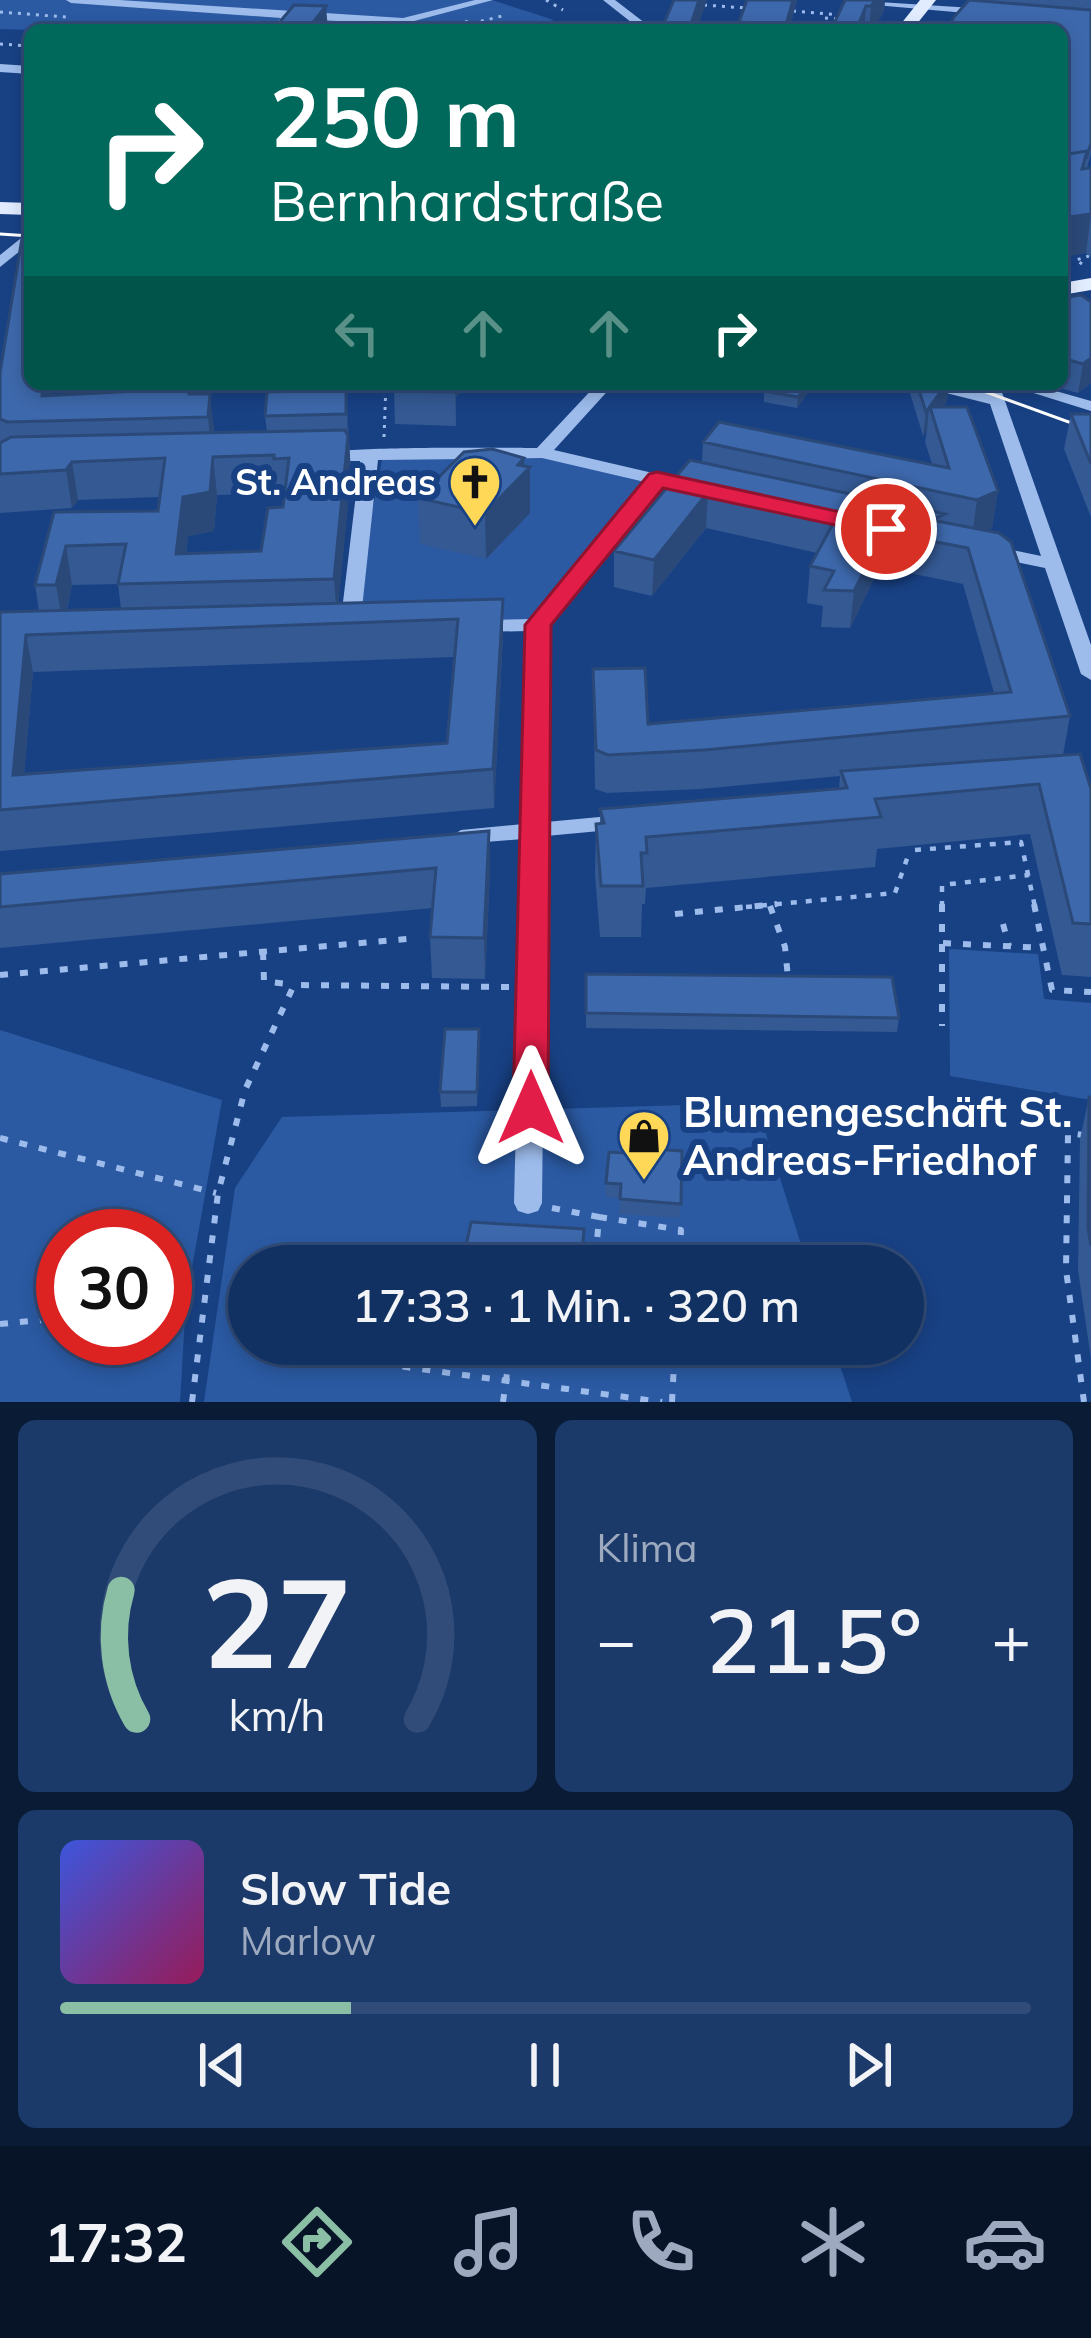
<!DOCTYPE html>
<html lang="de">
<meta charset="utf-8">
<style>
body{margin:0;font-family:Mulish,sans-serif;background:#1b3969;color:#f1f3f6;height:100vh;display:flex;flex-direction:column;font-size:45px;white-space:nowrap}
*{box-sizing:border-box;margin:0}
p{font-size:39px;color:#9ca9be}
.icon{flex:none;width:66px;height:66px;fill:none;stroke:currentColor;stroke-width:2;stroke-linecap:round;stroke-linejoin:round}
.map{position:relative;height:1402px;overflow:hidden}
.details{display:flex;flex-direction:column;gap:18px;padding:18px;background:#0a1b36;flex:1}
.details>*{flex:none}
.hud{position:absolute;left:24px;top:24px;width:1044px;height:366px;border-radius:18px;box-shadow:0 6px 18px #0003,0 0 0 3px #314c78;background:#00695c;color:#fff;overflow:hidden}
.speed{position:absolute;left:36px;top:1209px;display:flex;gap:24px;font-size:60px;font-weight:700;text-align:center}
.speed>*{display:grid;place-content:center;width:156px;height:156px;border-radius:50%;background:#123163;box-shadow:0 6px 18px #0003,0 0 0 3px #314c78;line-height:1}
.speed .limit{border:18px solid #d22;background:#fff;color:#111}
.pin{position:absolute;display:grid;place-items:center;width:102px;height:102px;color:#fff;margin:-51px;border:6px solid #fff;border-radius:50%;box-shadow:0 3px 12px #0007}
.me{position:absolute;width:132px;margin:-66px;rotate:0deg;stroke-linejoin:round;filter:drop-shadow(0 0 9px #0008)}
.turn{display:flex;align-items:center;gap:42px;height:252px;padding:0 48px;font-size:54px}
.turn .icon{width:156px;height:156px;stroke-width:2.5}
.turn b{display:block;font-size:84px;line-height:102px}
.lanes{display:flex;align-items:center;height:114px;padding:0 48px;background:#0003;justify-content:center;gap:60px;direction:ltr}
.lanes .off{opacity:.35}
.big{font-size:90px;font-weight:600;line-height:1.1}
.details .card{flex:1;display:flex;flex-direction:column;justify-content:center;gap:18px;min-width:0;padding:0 42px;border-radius:18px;background:#1b3969}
.details .dial{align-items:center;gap:0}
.dial svg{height:312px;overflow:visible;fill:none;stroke:#314c78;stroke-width:7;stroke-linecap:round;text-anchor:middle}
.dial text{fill:#f1f3f6;stroke:none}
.song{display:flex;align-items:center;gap:36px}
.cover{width:144px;height:144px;border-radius:18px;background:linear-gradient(135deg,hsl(230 70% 55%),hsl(330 70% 35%))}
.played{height:12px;border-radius:6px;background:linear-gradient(90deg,#8abfa5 30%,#314c78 30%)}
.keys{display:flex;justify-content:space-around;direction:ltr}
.heat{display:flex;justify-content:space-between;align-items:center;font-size:66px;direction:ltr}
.details .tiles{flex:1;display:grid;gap:18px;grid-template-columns:1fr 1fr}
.card:last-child{grid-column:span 2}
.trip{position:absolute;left:228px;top:1245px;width:696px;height:120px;border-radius:60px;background:#123163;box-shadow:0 6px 18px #0003,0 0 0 3px #314c78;font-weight:600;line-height:120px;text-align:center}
.tabs{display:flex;height:192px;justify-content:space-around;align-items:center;background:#071428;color:#9ca9be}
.tabs .icon{width:84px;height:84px}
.tabs .current{color:#8abfa5}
.tabs b{font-size:54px;color:#f1f3f6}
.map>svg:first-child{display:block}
.green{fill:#2b5aa3;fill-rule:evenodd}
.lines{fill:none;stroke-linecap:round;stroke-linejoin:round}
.path-far2{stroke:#9dbcec;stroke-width:3;stroke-dasharray:3 6;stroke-linecap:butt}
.path-far1{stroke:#9dbcec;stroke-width:4.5;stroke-dasharray:6 9;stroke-linecap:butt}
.path{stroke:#9dbcec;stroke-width:6;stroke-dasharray:8 12;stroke-linecap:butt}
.minor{fill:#9dbcec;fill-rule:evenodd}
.major{fill:#e2ecff;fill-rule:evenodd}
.tram{stroke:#fff;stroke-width:3}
.wall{fill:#345993;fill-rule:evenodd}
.shaded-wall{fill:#2b4978}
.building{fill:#3d68ab;stroke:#2b4978;stroke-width:3;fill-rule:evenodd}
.route{fill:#e11d48;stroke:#92132f;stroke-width:3}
.labels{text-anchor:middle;stroke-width:12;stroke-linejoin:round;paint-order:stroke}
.poi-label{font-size:36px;font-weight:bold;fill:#fff;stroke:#184184;text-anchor:end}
.near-poi-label{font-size:42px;font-weight:bold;fill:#fff;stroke:#184184;text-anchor:start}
</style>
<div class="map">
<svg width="1091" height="1402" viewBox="0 0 1091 1402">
<rect width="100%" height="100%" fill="#184184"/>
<path class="green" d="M0,0H492L554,20L516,30H30L0,29Z
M542,453L657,479L538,625L350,628L383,455Z
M949,949L1038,954L1044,999L1091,1003V1100L950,1076Z
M0,1030L222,1100L186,1301L180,1402H0ZM63,1236H165V1338H63Z
M756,1103L808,1266H249V1344H833L852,1402H204L235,1188L282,1117Z"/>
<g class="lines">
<path class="path-far2" d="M546,0L563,10
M704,5L746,8
M793,11L842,15
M0,12L66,17
M825,18L838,19
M465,21L481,28
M701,27L754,30
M446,30L506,15
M0,44L30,46
M1082,264L1076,260L1089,256
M384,437L386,384"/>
<path class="path-far1" d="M915,850L1021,842L1035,907
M746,907L895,893L909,853
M942,907V885L1029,875"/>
<path class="path" d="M942,904V1026
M1034,904L1052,990L1091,992
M770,906L785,947L788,978
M675,914L777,904
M1003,924L1009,946
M943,943L1044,948
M263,952L264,981L294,985
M0,975L418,938
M0,1138L216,1193
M552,1208L599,1217L595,1266
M599,1217L681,1230L679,1266
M0,1324L63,1318
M244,1345L662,1402
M192,1402L218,1193L245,1090L294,985L509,987
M503,1402L511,1344
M672,1402L675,1344
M1084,1402L1066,1270L1068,1133L1091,1136"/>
<path class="minor" d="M66,0H119L403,18L475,0H493L403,24L293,19L282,30H270L281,18L71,3Z
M603,0H615L654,30H641Z
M847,0L989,9L995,12L989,15L852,3Z
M0,64L30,66V74L0,72Z
M30,231V243L0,267V255Z
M597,384H614L554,450L700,484L709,489L700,494L661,485L548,626L546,822L621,815L632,822L621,829L546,836L542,1203L538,1211L528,1214L518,1211L514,1203L523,839L461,844L450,837L461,830L523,824L528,631L478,632L468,626L478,620L532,619L645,482L542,458L378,460L360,627L350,633L340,627L360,461H321L312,456C330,445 502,448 537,448Z
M920,384H948L986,393L983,384H999L1091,645V680L1081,674L1045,568L981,555L979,551L988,545L1041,556L990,404L922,387Z
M1005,384H1031L1091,401V411Z"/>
<path class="major" d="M920,0H936L912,30H896Z
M0,202L30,203V215L0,214Z
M1091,278V290L1062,295V283Z"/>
<path class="tram" d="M0,234L30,236
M964,384L1091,430"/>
</g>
<path class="wall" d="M747,0H797L789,30H739V22Z
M845,0H885L884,11L873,30H831Z
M969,0H1091V153L1087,168H1091V257L1086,253L1062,257V30Z
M1062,298L1091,302V383L1078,393L1045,384H1062Z
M0,373L30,384H53L51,395L193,394L214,427L213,433L267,432L265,416L346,390L351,474L338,603L503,599V636L494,808L0,851V612L39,611L35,585L54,512L158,511L160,497L78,500L72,508L0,513ZM277,493V497L284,496L283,507L261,551L186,554L188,536L214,531L217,495ZM118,584L121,609L67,610L72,585ZM455,657L447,743L24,775L33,672Z
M469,384L456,397V426L395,424L394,391Z
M814,384L797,408L764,402V391Z
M911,384H949L947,401L943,407L998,491L992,528L986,530L1070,716L1063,755L1091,789V977L1062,975L1030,834L877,849L875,867L646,888L645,904H642L641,937H600L595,875L596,824H600V809L839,789L840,776L701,789L607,793L595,789L593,669L648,724L994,693L963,584L880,567L850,628L821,627L823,606L807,603L810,566L817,553L706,528L652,596L614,587V551L702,462L703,442L932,464L925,442L927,430L923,436L910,393Z
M1071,414H1091V517L1064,449Z
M524,466L530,513L486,559L420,544L418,498Z
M489,831L490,871L485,979L432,978L430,937L433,908L0,948V874Z
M586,974L899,1018L897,1032L586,1028Z
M479,1043L477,1106L441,1107L440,1092Z
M1089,1097H1091V1359L1078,1270L1080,1139Z
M682,1151L680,1218L619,1214L620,1198L606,1197V1183L624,1153Z"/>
<path class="shaded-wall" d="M699,0H707L697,30H689Z
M793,0H797L789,30H785Z
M875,0H885L884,11L873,30H869L871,6Z
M326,6L328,30H307Z
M866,6L864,30H856Z
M1091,214L1086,253L1062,257V218Z
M1091,358V383L1078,393L1083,364Z
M43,384H53L48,421L42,396Z
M455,384H469L456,397V426Z
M807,384H814L797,408L798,397Z
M946,384H949L947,401L934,420L930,407Z
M346,390L351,474L337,619L334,579L348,444Z
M210,394L214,427L211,451L208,417Z
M929,407L927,430L923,436L926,412Z
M213,457L217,495L214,531L188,536L183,582L176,554L183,497Z
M524,458V473L530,467V513L486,559L485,513Z
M72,462L78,500L72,508L66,470Z
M998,491L992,528L972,536L977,500Z
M708,492L706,528L652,596L654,560Z
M884,532L880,567L850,628L854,591Z
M66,546L72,585L63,625L56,585Z
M503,599V636L494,808L493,769Z
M26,635L33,672L21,809L13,775Z
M489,831L490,871L485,979L484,938Z"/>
<path class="building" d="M674,0H699L689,30H661Z
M747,0H793L786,25L739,22Z
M845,0H875L871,6H866L856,30H831Z
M969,0L1091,10V143L1086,159L1087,151L1062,155V30H947L954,17Z
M294,5L326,6L307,30H273Z
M1087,151L1082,169L1091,168V214L1062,218V155Z
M24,226L30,227V384H43L42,396L137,391L139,384H190L189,394H210L208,417L7,422L0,419V373Z
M1081,295L1091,302V358L1083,364L1062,358V298Z
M394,384H455V392L394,391Z
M769,384H807L798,397L764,391Z
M917,384H946L926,412Z
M346,390V414L265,416L267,392Z
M930,407H967L998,491L977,500L703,442L719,422L949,468Z
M1071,414H1091V464Z
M345,430L348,436L334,579L118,584L126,544L66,546L56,585H35L54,512L158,511L165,458L72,462L66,470L0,474V443L11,437ZM274,455V459L289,458L283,507L268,508L261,551L176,554L183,497L210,492L213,457Z
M492,449L524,458L518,465L530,467L485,513L418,498L464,452Z
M690,460L945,514L931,520L999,533L1011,542L1070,716L704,750L608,755L596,750L593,669L645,668L648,724L1011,692L968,548L884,532L854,591L824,590L834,571L810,566L835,520L708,492L654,560L614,551Z
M503,599L493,769L0,810V612ZM458,619L447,743L13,775L26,635Z
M1080,754L1091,789V924L1073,923L1039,784L875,799L881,817L646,837L647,853H641L643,886H601L596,824L604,823L600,809L847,788L841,771Z
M489,831L484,938L430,937L436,868L0,907V874Z
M586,974L892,977L899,1018L586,1013Z
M445,1029H479L477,1092H440Z
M1089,1097H1091V1246L1088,1228Z
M625,1147L682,1151L681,1204L620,1199L621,1184L606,1183L609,1152L624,1153Z
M471,1222L584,1229L581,1266H462Z"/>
<path class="route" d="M657,472L886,522L898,529L886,536L663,488L551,625L548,1108L543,1117L531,1121L518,1117L513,1108L525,625L649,474Z"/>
<defs>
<g id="church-pin" transform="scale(2.7)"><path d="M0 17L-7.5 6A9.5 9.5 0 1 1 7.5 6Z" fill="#ffd858" stroke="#184184"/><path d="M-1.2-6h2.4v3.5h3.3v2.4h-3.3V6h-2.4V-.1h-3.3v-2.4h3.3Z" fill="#111"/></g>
<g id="shop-pin" transform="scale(2.7)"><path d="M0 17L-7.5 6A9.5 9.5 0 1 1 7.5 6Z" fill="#ffd858" stroke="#184184"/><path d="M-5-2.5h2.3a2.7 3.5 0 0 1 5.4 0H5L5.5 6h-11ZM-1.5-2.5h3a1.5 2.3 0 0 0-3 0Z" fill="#111"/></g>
</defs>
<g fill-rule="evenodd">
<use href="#church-pin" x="475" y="482"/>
<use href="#shop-pin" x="644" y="1136"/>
</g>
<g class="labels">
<g class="poi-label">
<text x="436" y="495">St. Andreas</text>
</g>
<g class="near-poi-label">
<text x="683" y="1127">Blumengeschäft St.<tspan x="683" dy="48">Andreas-Friedhof</tspan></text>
</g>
</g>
</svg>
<div class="speed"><div class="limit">30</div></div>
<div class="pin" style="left:886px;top:529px;background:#d93025"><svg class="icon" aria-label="arrive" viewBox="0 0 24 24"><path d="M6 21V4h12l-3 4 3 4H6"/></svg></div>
<svg class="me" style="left:531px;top:1108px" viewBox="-20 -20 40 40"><path d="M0-17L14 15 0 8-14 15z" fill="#e11d48" stroke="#fff" stroke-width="4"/></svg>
<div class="trip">17:33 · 1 Min. · 320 m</div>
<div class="hud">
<div class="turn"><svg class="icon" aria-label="right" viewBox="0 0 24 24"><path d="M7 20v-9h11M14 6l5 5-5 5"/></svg><div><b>250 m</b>Bernhardstraße</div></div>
<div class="lanes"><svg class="icon off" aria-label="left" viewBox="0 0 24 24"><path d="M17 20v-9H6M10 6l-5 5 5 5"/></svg><svg class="icon off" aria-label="ahead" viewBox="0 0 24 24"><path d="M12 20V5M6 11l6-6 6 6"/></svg><svg class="icon off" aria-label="ahead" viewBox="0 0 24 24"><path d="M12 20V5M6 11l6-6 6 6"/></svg><svg class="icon" aria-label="right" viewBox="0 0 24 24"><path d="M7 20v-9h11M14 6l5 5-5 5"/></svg></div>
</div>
</div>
<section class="details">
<div class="tiles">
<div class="card dial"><svg viewBox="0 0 100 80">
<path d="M14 69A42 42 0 1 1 86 69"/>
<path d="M14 69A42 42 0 0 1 10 36" stroke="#8abfa5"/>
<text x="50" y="56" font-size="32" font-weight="700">27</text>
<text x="50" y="72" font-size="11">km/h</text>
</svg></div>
<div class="card"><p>Klima</p>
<div class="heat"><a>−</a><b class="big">21.5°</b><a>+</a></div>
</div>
<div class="card">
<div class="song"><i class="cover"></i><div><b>Slow Tide</b><p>Marlow</p></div></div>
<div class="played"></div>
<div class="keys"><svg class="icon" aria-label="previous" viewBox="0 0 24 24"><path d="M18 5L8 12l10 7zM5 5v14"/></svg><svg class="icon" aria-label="pause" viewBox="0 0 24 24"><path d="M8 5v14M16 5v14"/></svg><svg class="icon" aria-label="next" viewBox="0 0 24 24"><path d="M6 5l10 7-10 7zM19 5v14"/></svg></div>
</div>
</div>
</section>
<nav class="tabs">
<b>17:32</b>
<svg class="icon current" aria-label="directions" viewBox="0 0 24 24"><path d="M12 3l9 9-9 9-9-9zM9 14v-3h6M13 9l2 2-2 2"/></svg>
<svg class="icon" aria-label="music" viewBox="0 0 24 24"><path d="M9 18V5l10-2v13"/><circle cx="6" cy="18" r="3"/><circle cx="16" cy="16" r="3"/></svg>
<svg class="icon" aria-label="phone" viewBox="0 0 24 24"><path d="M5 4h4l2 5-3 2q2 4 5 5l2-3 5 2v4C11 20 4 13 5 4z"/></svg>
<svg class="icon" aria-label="climate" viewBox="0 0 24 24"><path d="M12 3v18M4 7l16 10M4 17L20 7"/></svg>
<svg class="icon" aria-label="car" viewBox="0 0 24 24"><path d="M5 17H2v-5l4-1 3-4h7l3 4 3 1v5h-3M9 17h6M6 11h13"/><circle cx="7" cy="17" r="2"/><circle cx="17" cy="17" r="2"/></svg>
</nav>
